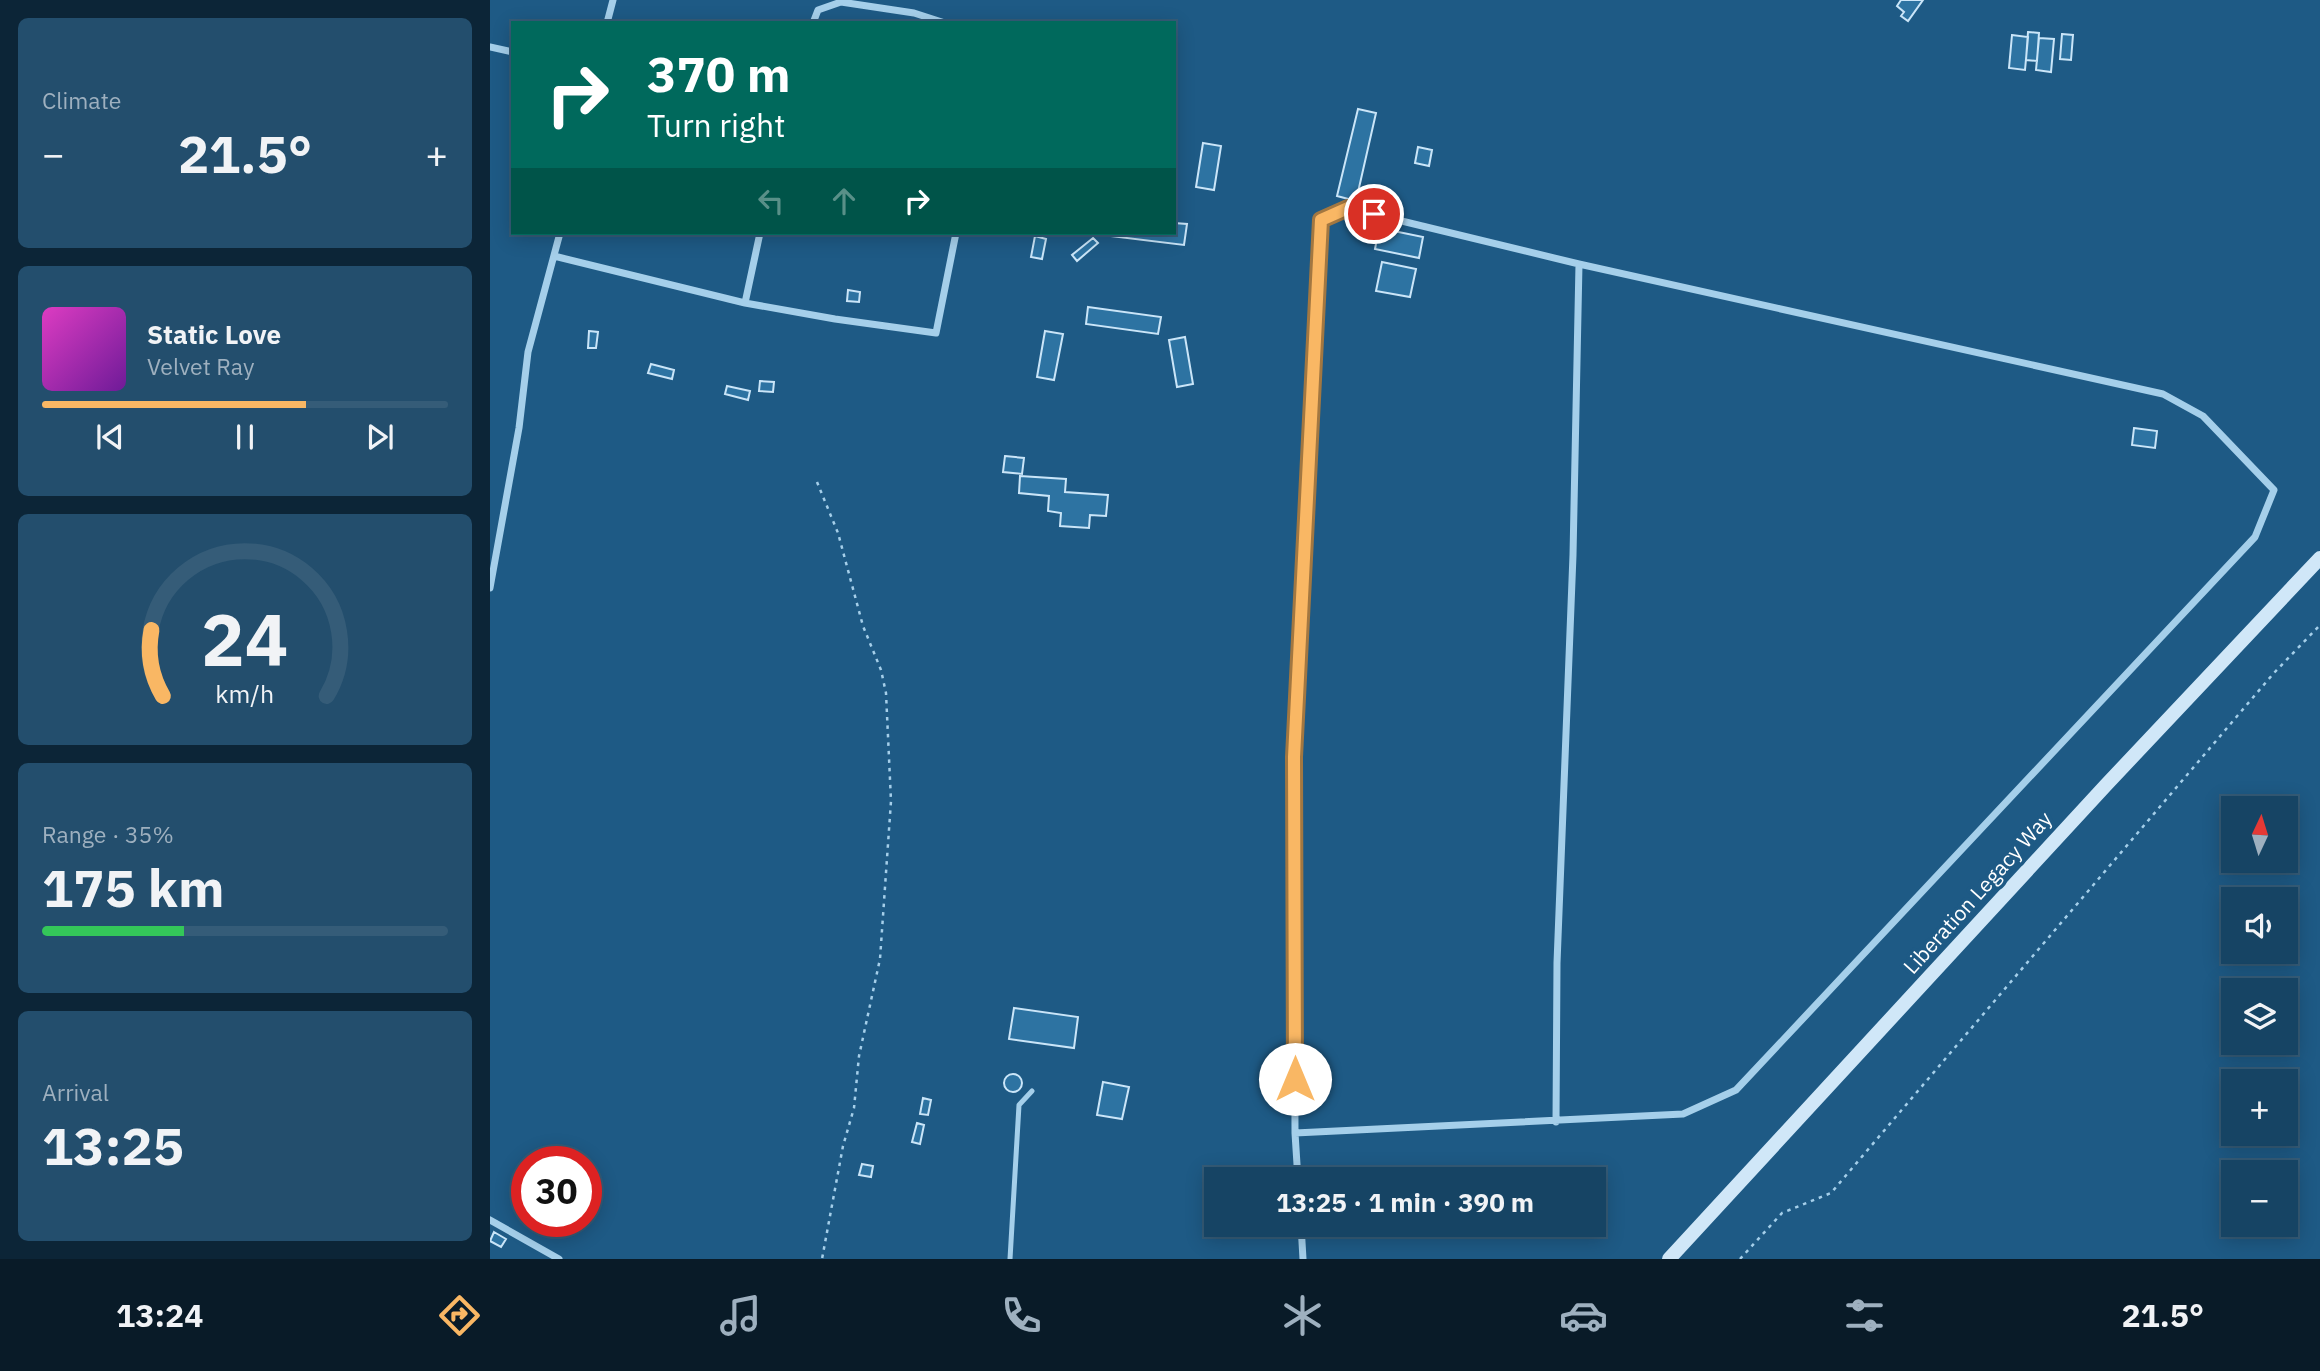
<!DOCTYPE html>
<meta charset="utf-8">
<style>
body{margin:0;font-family:"IBM Plex Sans",sans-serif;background:#234e6d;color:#f1f3f6;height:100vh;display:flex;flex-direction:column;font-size:26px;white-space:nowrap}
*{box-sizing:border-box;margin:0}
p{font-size:23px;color:#9eb0bf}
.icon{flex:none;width:38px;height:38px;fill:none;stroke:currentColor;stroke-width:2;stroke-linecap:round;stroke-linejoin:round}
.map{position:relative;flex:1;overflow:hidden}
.drawer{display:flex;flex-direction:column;gap:18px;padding:18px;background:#0c2537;width:490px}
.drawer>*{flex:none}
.top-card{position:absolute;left:21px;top:21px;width:665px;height:214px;border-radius:0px;box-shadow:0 4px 18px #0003,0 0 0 2px #355c78;background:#00695c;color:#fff;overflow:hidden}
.needle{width:46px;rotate:4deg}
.fabs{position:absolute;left:1731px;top:796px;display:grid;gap:14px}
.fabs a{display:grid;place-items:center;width:77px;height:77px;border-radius:0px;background:#164464;box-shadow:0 4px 18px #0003,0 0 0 2px #355c78;font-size:35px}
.speed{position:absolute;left:21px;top:1146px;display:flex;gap:14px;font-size:35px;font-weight:700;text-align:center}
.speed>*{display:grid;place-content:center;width:91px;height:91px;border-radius:50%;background:#164464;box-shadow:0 4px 18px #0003,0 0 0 2px #355c78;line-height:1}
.speed .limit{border:10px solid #d22;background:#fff;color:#111}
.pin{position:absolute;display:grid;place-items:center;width:60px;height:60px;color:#fff;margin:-30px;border:4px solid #fff;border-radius:50%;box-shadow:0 2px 7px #0007}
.me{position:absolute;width:77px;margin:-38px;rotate:0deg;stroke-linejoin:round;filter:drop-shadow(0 0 5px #0008)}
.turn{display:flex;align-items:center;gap:24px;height:147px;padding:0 21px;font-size:32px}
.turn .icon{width:91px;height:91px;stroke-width:2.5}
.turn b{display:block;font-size:49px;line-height:60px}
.lanes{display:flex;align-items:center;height:66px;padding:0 21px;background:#0003;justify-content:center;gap:35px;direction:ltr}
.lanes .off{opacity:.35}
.big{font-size:52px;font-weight:800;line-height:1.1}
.drawer .widget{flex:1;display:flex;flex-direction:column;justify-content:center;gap:10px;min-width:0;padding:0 24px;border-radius:10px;background:#234e6d}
.drawer .dial{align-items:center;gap:0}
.dial svg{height:182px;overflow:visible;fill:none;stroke:#355c78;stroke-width:7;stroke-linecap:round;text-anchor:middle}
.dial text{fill:#f1f3f6;stroke:none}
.song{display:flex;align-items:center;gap:21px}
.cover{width:84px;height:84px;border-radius:10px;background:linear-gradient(135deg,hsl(310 70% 55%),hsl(280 70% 35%))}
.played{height:7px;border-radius:4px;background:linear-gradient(90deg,#f9b764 65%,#355c78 65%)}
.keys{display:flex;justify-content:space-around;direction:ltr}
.heat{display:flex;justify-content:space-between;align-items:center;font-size:38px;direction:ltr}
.charge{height:10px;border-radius:5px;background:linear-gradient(90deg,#34c759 35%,#355c78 0)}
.trip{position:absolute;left:714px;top:1167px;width:402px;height:70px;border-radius:0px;background:#164464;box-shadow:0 4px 18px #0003,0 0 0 2px #355c78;font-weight:800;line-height:70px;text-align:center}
.tab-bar{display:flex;height:112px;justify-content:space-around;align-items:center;background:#091b28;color:#9eb0bf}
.tab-bar .icon{width:49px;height:49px}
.tab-bar .on{color:#f9b764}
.tab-bar b{font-size:32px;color:#f1f3f6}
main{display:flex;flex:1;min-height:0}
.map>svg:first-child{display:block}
.building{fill:#2d73a2;stroke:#cae5f8;stroke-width:2}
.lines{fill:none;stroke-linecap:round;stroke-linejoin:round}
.path{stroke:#a5cfea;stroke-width:2.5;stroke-dasharray:3.5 5;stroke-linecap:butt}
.service{stroke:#a5cfea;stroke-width:5}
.minor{stroke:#a5cfea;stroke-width:7}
.secondary{stroke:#d0e7f8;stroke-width:14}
.route-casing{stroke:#a27741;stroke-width:18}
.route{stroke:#f9b764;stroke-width:12}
.labels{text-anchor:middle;stroke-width:7;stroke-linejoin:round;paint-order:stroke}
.street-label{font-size:21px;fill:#fff;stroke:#1e5a85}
</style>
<main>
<section class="drawer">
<div class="widget"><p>Climate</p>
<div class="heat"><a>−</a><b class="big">21.5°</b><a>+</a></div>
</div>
<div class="widget">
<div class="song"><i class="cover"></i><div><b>Static Love</b><p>Velvet Ray</p></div></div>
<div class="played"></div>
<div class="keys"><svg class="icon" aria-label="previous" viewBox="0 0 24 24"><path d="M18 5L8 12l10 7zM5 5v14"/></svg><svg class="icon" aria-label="pause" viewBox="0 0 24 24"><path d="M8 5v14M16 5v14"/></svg><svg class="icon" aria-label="next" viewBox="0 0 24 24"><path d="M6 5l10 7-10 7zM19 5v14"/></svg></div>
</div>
<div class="widget dial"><svg viewBox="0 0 100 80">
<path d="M14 69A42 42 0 1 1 86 69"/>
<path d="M14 69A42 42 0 0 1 9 40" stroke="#f9b764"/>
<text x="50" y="56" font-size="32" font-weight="700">24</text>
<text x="50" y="72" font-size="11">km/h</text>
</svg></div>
<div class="widget"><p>Range · 35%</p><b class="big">175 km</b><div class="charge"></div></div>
<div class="widget"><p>Arrival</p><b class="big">13:25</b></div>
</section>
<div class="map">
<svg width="1830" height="1259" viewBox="0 0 1830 1259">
<rect width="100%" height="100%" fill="#1e5a85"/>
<path class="building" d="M1411,0H1433L1418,21L1411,16L1414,12L1407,6Z
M1538,32L1549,33L1547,61L1536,60Z
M1572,34L1583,35L1581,60L1570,59Z
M1522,35L1538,37L1535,70L1519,68Z
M1549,38L1564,39L1561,72L1546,70Z
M868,109L886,113L866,201L847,196Z
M713,143L731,146L724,190L706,187Z
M928,147L942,150L939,166L925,163Z
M684,223L697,224L694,245L612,235L613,233H684Z
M889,228L933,237L929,258L885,249Z
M545,236L556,239L552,259L541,257Z
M603,238L608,243L587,261L582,255Z
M892,262L926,269L920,297L886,291Z
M358,290L370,292L369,302L357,301Z
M598,307L671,317L668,334L596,324Z
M99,331L108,332L106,348H98Z
M555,331L573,334L564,380L547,377Z
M695,337L703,384L687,387L679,340Z
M161,364L184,370L182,379L158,373Z
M270,381L284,382L283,392L269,391Z
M237,386L260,391L258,400L235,394Z
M1644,428L1667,431L1665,448L1642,445Z
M515,456L534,458L532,474L513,472Z
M530,476L576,479L575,492L618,495L616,516L600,515L599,528L570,526L571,513L558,511L559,496L529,493Z
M524,1008L588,1017L584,1048L519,1039Z
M514 1083a9 9 0 1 1 18 0a9 9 0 1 1-18 0Z
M613,1082L639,1087L632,1119L607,1115Z
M433,1098L441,1100L438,1115L430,1114Z
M427,1123L434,1125L430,1144L422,1142Z
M372,1164L383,1166L381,1177L369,1175Z
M4,1232L16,1239L11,1247L0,1241Z"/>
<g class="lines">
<path class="path" d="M327,482L348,533L373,626L391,670L396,693L401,801L390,959L369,1056L364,1108L353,1146L332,1259
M1250,1259L1292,1213L1341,1193L1783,674L1830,625"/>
<path class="service" d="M520,1259L529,1105L542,1091"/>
<path class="minor" d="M117,23L123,0
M323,23L328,10L351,2L424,13L455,23
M0,47L23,52
M64,256L255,303L345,319L446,333L466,233
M255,303L270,233
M0,588L29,428L38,352L70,233
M1066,1122L1067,963L1083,555L1089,264
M805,1133L1193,1114L1246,1090L1765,537L1784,490L1713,416L1673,394L1089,264L858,208L831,220L804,757L805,1133L808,1180
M0,1220L69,1259
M811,1225L813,1259"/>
<path class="secondary" d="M1179,1259L1616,785L1830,558"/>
</g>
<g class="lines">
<g class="route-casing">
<path id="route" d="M805,1079L804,757L831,220L858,208L884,214"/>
</g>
<use href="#route" class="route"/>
</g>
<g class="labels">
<g class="street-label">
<text transform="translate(1488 893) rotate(-48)" y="7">Liberation Legacy Way</text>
</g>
</g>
</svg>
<div class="fabs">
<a><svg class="needle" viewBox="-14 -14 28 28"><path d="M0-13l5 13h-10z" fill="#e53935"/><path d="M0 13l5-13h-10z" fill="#9eb0bf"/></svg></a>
<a><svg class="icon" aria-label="sound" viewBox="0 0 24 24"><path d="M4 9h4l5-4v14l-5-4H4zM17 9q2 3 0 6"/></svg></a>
<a><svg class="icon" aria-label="layers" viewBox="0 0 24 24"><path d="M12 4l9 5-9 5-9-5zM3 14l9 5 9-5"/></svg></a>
<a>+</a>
<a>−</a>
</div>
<div class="speed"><div class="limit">30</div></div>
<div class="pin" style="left:884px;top:214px;background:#d93025"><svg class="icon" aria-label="arrive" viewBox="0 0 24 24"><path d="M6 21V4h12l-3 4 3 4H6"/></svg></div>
<svg class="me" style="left:805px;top:1079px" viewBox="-20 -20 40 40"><circle r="19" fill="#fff"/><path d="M0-13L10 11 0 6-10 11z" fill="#f9b764"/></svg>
<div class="trip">13:25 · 1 min · 390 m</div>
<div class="top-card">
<div class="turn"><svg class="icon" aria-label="right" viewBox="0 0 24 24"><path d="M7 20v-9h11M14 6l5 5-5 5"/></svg><div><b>370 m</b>Turn right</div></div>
<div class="lanes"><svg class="icon off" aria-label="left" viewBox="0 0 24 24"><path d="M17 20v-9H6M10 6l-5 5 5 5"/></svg><svg class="icon off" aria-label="ahead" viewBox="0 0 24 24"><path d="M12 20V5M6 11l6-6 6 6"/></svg><svg class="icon" aria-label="right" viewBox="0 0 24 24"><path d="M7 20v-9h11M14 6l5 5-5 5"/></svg></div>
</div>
</div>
</main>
<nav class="tab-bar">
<b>13:24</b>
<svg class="icon on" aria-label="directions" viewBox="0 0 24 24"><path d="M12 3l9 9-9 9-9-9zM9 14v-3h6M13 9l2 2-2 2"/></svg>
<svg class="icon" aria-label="music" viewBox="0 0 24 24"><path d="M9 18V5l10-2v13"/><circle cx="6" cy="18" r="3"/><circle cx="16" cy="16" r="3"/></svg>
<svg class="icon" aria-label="phone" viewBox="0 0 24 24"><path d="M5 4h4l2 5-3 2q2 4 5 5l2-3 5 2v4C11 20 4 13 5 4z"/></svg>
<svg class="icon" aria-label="climate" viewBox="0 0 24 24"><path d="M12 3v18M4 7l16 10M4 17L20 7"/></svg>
<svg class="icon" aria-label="car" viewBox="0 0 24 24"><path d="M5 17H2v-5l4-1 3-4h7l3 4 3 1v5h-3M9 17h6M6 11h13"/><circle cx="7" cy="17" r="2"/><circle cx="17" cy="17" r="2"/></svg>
<svg class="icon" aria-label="filters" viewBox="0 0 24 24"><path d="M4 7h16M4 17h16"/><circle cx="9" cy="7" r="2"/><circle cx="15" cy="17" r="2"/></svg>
<b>21.5°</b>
</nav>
